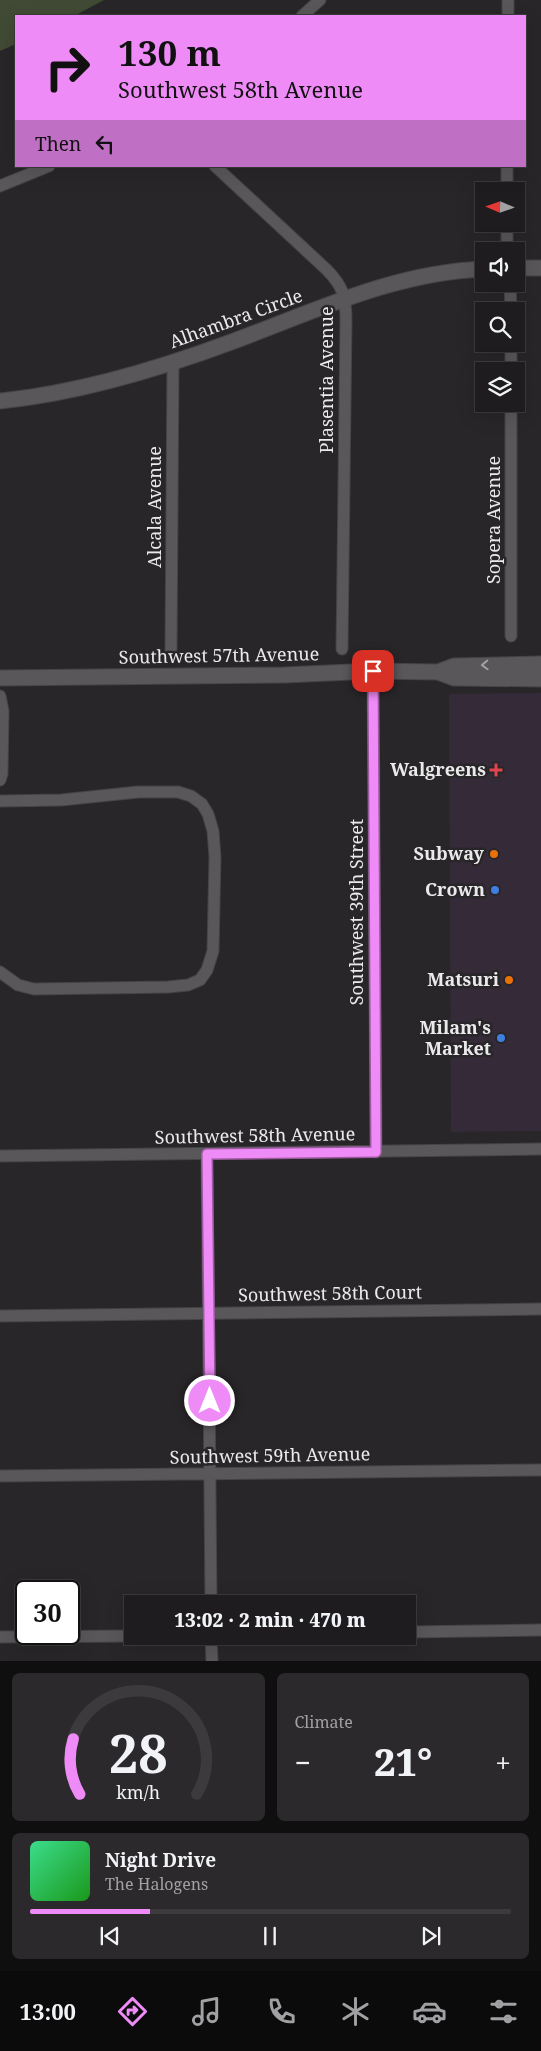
<!DOCTYPE html>
<meta charset="utf-8">
<style>
body{margin:0;font-family:"Noto Serif",serif;background:#2b292b;color:#f1f3f6;height:100vh;display:flex;flex-direction:column;font-size:19px;white-space:nowrap}
*{box-sizing:border-box;margin:0}
p{font-size:16px;color:#a1a1a4}
.icon{flex:none;width:28px;height:28px;fill:none;stroke:currentColor;stroke-width:2;stroke-linecap:round;stroke-linejoin:round}
.map{position:relative;height:1661px;overflow:hidden}
.drawer{display:flex;flex-direction:column;gap:12px;padding:12px;background:#100f10;flex:1}
.drawer>*{flex:none}
.top-card{position:absolute;left:15px;top:15px;width:511px;height:152px;border-radius:0px;box-shadow:0 5px 20px #0002,0 0 0 1px #3c3a3c;background:#ef8bf6;color:#111;overflow:hidden}
.needle{width:32px;rotate:272deg}
.controls{position:absolute;left:475px;top:182px;display:grid;gap:10px}
.controls a{display:grid;place-items:center;width:50px;height:50px;border-radius:0px;background:#1e1c1e;box-shadow:0 5px 20px #0002,0 0 0 1px #3c3a3c;font-size:25px}
.speed{position:absolute;left:15px;top:1580px;display:flex;gap:10px;font-size:25px;font-weight:700;text-align:center}
.speed>*{display:grid;place-content:center;width:65px;height:65px;border-radius:50%;background:#1e1c1e;box-shadow:0 5px 20px #0002,0 0 0 1px #3c3a3c;line-height:1}
.speed .limit{border:2px solid #111;border-radius:8px;background:#fff;color:#111}
.pin{position:absolute;display:grid;place-items:center;width:42px;height:42px;color:#fff;margin:-21px;border-radius:10px;box-shadow:0 2px 8px #0006}
.me{position:absolute;width:55px;margin:-28px;rotate:0deg;stroke-linejoin:round;filter:drop-shadow(0 0 4px #0008)}
.turn{display:flex;align-items:center;gap:18px;height:105px;padding:0 20px;font-size:22px}
.turn .icon{width:65px;height:65px;stroke-width:2.5}
.turn b{display:block;font-size:35px;line-height:42px}
.then{display:flex;align-items:center;height:48px;padding:0 20px;background:#0003;gap:10px;font-size:19px}
.big{font-size:38px;font-weight:800;line-height:1.1}
.drawer .widget{flex:1;display:flex;flex-direction:column;justify-content:center;gap:8px;min-width:0;padding:0 18px;border-radius:8px;background:#2b292b}
.drawer .dial{align-items:center;gap:0}
.dial svg{height:130px;overflow:visible;fill:none;stroke:#3c3a3c;stroke-width:7;stroke-linecap:round;text-anchor:middle}
.dial text{fill:#f1f3f6;stroke:none}
.song{display:flex;align-items:center;gap:15px}
.cover{width:60px;height:60px;border-radius:8px;background:linear-gradient(135deg,hsl(150 70% 55%),hsl(120 70% 35%))}
.played{height:5px;border-radius:2px;background:linear-gradient(90deg,#ef8bf6 25%,#3c3a3c 25%)}
.keys{display:flex;justify-content:space-around;direction:ltr}
.heat{display:flex;justify-content:space-between;align-items:center;font-size:28px;direction:ltr}
.drawer .tiles{flex:1;display:grid;gap:12px;grid-template-columns:1fr 1fr}
.widget:last-child{grid-column:span 2}
.trip{position:absolute;left:124px;top:1595px;width:292px;height:50px;border-radius:0px;background:#1e1c1e;box-shadow:0 5px 20px #0002,0 0 0 1px #3c3a3c;font-weight:800;line-height:50px;text-align:center}
.menu{display:flex;height:80px;justify-content:space-around;align-items:center;background:#0c0b0c;color:#a1a1a4}
.menu .icon{width:35px;height:35px}
.menu .current{color:#ef8bf6}
.menu b{font-size:22px;color:#f1f3f6}
.map>svg:first-child{display:block}
.commercial{fill:#352a38}
.green{fill:#414a34}
.lines{fill:none;stroke-linecap:round;stroke-linejoin:round}
.street-casing{stroke:#454445;stroke-width:13}
.secondary-casing{stroke:#454445;stroke-width:17}
.street{stroke:#595759;stroke-width:11}
.secondary{stroke:#595759;stroke-width:15}
.oneway{stroke:#a2a0a2}
.route-casing{stroke:#9b5aa0;stroke-width:12}
.route{stroke:#ef8bf6;stroke-width:9}
.health-dot{fill:#e0444e;stroke:#282628;stroke-width:2}
.food-dot{fill:#e8710a;stroke:#282628;stroke-width:2}
.shop-dot{fill:#3f7fe0;stroke:#282628;stroke-width:2}
.labels{text-anchor:middle;stroke-width:5;stroke-linejoin:round;paint-order:stroke}
.street-label{font-size:18px;fill:#ebeaeb;stroke:#282628}
.poi-label{font-size:18px;font-weight:bold;fill:#ebeaeb;stroke:#282628;text-anchor:end}
</style>
<div class="map">
<svg width="541" height="1661" viewBox="0 0 541 1661">
<rect width="100%" height="100%" fill="#282628"/>
<path class="commercial" d="M541,693V1131L451,1132L449,694Z"/>
<path class="green" d="M0,0H104L74,16H16V44L0,51Z"/>
<g class="lines">
<g class="street-casing">
<path id="street" d="M302,16L320,0
M508,16V0
M215,166L326,269C343,286 346,296 346,321L342,649
M0,186L49,166
M507,191V166
M507,224V251
M510,284L511,311
M511,371V344
M511,404V636
M171,652L173,362
M373,671L376,1152
M0,696L3,711L2,774L0,780
M0,801L61,800L138,792H178L191,796L202,804L208,814L213,831L215,857L213,951L207,970L200,980L188,985L168,987L34,989L18,985L0,972
M207,1154L211,1604
M0,1156L541,1149
M0,1316L541,1309
M0,1476L541,1470
M408,1632L541,1630
M211,1636L212,1661
M0,1637L132,1636"/>
</g>
<g class="secondary-casing">
<path id="secondary" d="M516,268H541
M0,401C80,393 159,369 234,341C315,311 396,272 484,269
M438,672L454,678L541,679
M0,678L284,675L373,671L438,672L454,666L541,664"/>
</g>
<use href="#street" class="street"/>
<use href="#secondary" class="secondary"/>
</g>
<defs><path id="oneway-chevron" d="M-2-3.5L2.5 0L-2 3.5" fill="none" stroke-width="1.6" stroke-linecap="round" stroke-linejoin="round" transform="scale(1.25)"/></defs>
<use class="oneway" href="#oneway-chevron" transform="translate(485 665) rotate(178)"/>
<g class="lines">
<g class="route-casing">
<path id="route" d="M210,1401L207,1154L376,1152L373,671"/>
</g>
<use href="#route" class="route"/>
</g>
<path class="health-dot" d="M493.5 762.5h5v5h5v5h-5v5h-5v-5h-5v-5h5z"/>
<g class="food-dot">
<circle cx="494" cy="854" r="5"/>
<circle cx="509" cy="980" r="5"/>
</g>
<g class="shop-dot">
<circle cx="495" cy="890" r="5"/>
<circle cx="501" cy="1038" r="5"/>
</g>
<g class="labels">
<g class="street-label">
<text transform="translate(236 319) rotate(-20)" y="6">Alhambra Circle</text>
<text transform="translate(327 380) rotate(-90)" y="6">Plasentia Avenue</text>
<text transform="translate(155 507) rotate(-90)" y="6">Alcala Avenue</text>
<text transform="translate(494 520) rotate(-90)" y="6">Sopera Avenue</text>
<text transform="translate(219 656) rotate(-1)" y="6">Southwest 57th Avenue</text>
<text transform="translate(357 912) rotate(-90)" y="6">Southwest 39th Street</text>
<text transform="translate(255 1136) rotate(-1)" y="6">Southwest 58th Avenue</text>
<text transform="translate(330 1294) rotate(-1)" y="6">Southwest 58th Court</text>
<text transform="translate(270 1456) rotate(-1)" y="6">Southwest 59th Avenue</text>
</g>
<g class="poi-label">
<text x="486" y="776">Walgreens</text>
<text x="484" y="860">Subway</text>
<text x="485" y="896">Crown</text>
<text x="499" y="986">Matsuri</text>
<text x="491" y="1034">Milam's<tspan x="491" dy="21">Market</tspan></text>
</g>
</g>
</svg>
<div class="controls">
<a><svg class="needle" viewBox="-14 -14 28 28"><path d="M0-13l5 13h-10z" fill="#e53935"/><path d="M0 13l5-13h-10z" fill="#a1a1a4"/></svg></a>
<a><svg class="icon" aria-label="sound" viewBox="0 0 24 24"><path d="M4 9h4l5-4v14l-5-4H4zM17 9q2 3 0 6"/></svg></a>
<a><svg class="icon" aria-label="search" viewBox="0 0 24 24"><circle cx="10" cy="10" r="6"/><path d="M15 15l6 6"/></svg></a>
<a><svg class="icon" aria-label="layers" viewBox="0 0 24 24"><path d="M12 4l9 5-9 5-9-5zM3 14l9 5 9-5"/></svg></a>
</div>
<div class="speed"><div class="limit">30</div></div>
<div class="pin" style="left:373px;top:671px;background:#d93025"><svg class="icon" aria-label="arrive" viewBox="0 0 24 24"><path d="M6 21V4h12l-3 4 3 4H6"/></svg></div>
<svg class="me" style="left:210px;top:1401px" viewBox="-20 -20 40 40"><circle r="17" fill="#ef8bf6" stroke="#fff" stroke-width="3"/><path d="M0-11L8 9 0 5-8 9z" fill="#fff"/></svg>
<div class="trip">13:02 · 2 min · 470 m</div>
<div class="top-card">
<div class="turn"><svg class="icon" aria-label="right" viewBox="0 0 24 24"><path d="M7 20v-9h11M14 6l5 5-5 5"/></svg><div><b>130 m</b>Southwest 58th Avenue</div></div>
<div class="then">Then<svg class="icon" aria-label="left" viewBox="0 0 24 24"><path d="M17 20v-9H6M10 6l-5 5 5 5"/></svg></div>
</div>
</div>
<section class="drawer">
<div class="tiles">
<div class="widget dial"><svg viewBox="0 0 100 80">
<path d="M14 69A42 42 0 1 1 86 69"/>
<path d="M14 69A42 42 0 0 1 10 35" stroke="#ef8bf6"/>
<text x="50" y="56" font-size="32" font-weight="700">28</text>
<text x="50" y="72" font-size="11">km/h</text>
</svg></div>
<div class="widget"><p>Climate</p>
<div class="heat"><a>−</a><b class="big">21°</b><a>+</a></div>
</div>
<div class="widget">
<div class="song"><i class="cover"></i><div><b>Night Drive</b><p>The Halogens</p></div></div>
<div class="played"></div>
<div class="keys"><svg class="icon" aria-label="previous" viewBox="0 0 24 24"><path d="M18 5L8 12l10 7zM5 5v14"/></svg><svg class="icon" aria-label="pause" viewBox="0 0 24 24"><path d="M8 5v14M16 5v14"/></svg><svg class="icon" aria-label="next" viewBox="0 0 24 24"><path d="M6 5l10 7-10 7zM19 5v14"/></svg></div>
</div>
</div>
</section>
<nav class="menu">
<b>13:00</b>
<svg class="icon current" aria-label="directions" viewBox="0 0 24 24"><path d="M12 3l9 9-9 9-9-9zM9 14v-3h6M13 9l2 2-2 2"/></svg>
<svg class="icon" aria-label="music" viewBox="0 0 24 24"><path d="M9 18V5l10-2v13"/><circle cx="6" cy="18" r="3"/><circle cx="16" cy="16" r="3"/></svg>
<svg class="icon" aria-label="phone" viewBox="0 0 24 24"><path d="M5 4h4l2 5-3 2q2 4 5 5l2-3 5 2v4C11 20 4 13 5 4z"/></svg>
<svg class="icon" aria-label="climate" viewBox="0 0 24 24"><path d="M12 3v18M4 7l16 10M4 17L20 7"/></svg>
<svg class="icon" aria-label="car" viewBox="0 0 24 24"><path d="M5 17H2v-5l4-1 3-4h7l3 4 3 1v5h-3M9 17h6M6 11h13"/><circle cx="7" cy="17" r="2"/><circle cx="17" cy="17" r="2"/></svg>
<svg class="icon" aria-label="filters" viewBox="0 0 24 24"><path d="M4 7h16M4 17h16"/><circle cx="9" cy="7" r="2"/><circle cx="15" cy="17" r="2"/></svg>
</nav>
